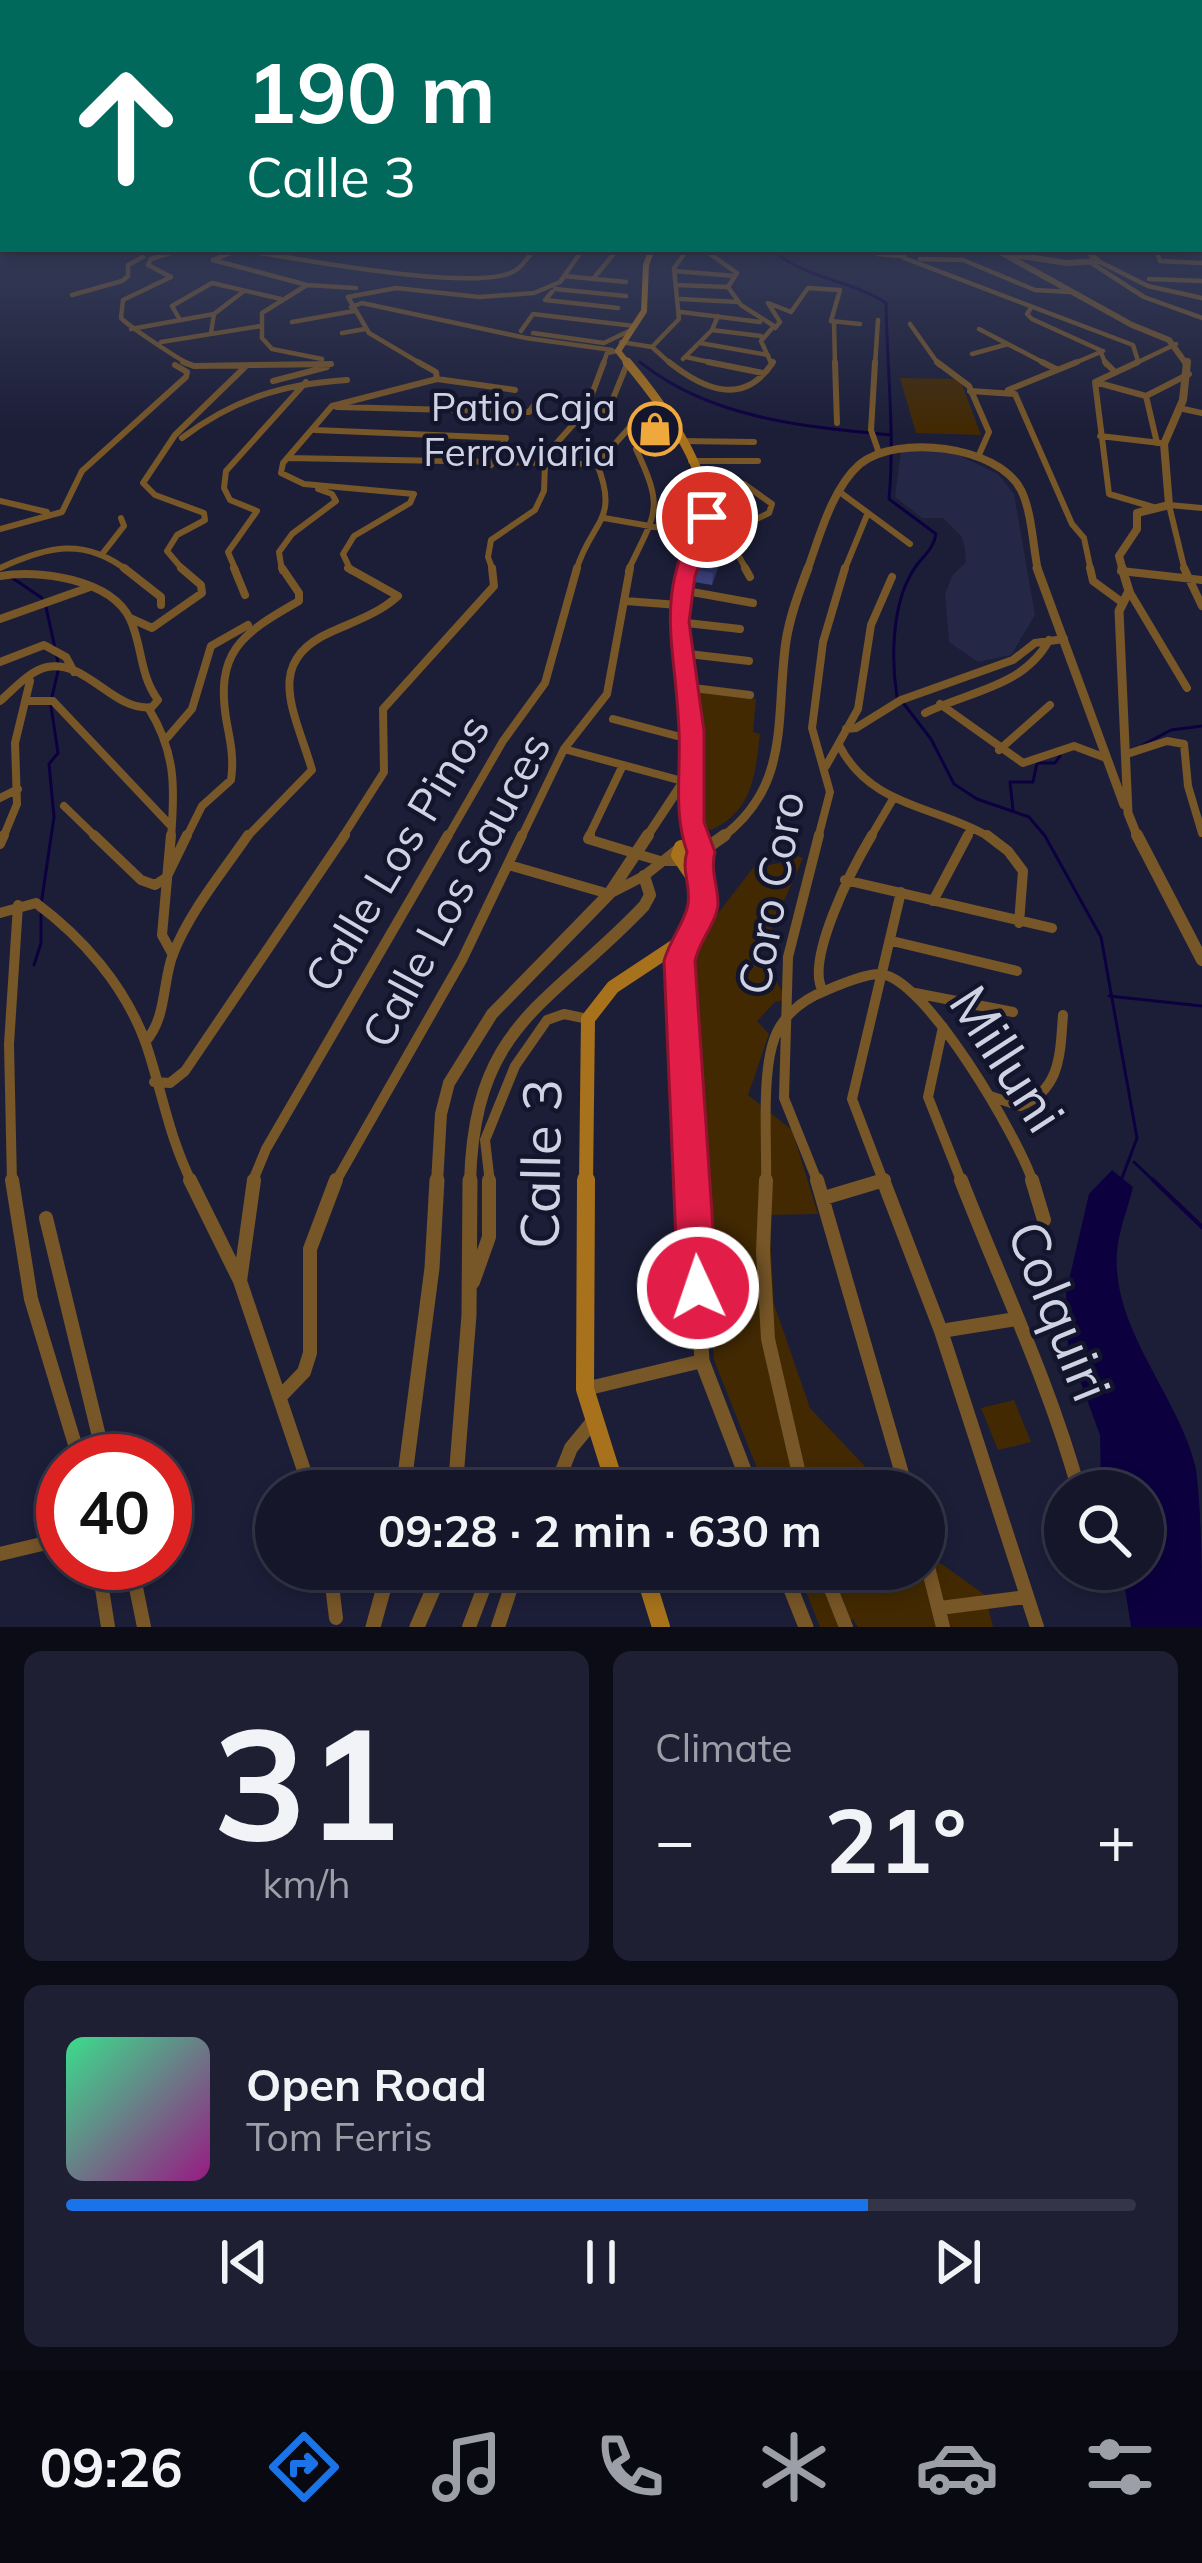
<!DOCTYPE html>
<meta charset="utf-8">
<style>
body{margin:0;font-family:Mulish,sans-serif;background:#1e1f32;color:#f1f3f6;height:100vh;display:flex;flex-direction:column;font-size:45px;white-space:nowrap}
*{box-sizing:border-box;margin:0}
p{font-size:39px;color:#9d9fa8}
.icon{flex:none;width:66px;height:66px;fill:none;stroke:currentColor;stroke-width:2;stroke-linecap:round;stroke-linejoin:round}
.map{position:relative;height:1627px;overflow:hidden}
.sheet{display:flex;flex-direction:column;gap:24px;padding:24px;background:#0c0c17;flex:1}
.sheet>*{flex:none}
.banner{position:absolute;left:0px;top:0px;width:1203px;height:252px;box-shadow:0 6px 18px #0003,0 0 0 3px #343547;background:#00695c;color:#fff;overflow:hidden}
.tools{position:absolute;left:1044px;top:1470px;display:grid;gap:24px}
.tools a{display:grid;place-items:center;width:120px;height:120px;border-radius:50%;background:#15162a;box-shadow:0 6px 18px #0003,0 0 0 3px #343547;font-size:60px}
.speed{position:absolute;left:36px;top:1434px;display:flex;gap:24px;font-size:60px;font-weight:700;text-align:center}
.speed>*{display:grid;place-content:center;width:156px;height:156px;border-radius:50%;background:#15162a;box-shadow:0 6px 18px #0003,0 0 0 3px #343547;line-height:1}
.speed .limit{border:18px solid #d22;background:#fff;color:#111}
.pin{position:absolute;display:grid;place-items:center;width:102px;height:102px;color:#fff;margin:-51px;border:6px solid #fff;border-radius:50%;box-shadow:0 3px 12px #0007}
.me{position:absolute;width:132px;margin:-66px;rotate:357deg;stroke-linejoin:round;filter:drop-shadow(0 0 9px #0008)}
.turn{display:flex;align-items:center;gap:42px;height:252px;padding:0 48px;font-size:54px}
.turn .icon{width:156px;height:156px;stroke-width:2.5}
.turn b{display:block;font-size:84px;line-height:102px}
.big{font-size:90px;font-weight:700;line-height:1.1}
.sheet .tile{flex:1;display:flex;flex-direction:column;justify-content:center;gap:18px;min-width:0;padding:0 42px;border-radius:18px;background:#1e1f32}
.sheet .dial{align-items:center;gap:0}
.dial b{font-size:156px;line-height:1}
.song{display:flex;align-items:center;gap:36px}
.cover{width:144px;height:144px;border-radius:18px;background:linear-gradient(135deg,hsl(150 70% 55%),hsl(310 70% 35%))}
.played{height:12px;border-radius:6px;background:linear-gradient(90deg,#1a73e8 75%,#343547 75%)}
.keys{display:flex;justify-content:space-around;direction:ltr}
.heat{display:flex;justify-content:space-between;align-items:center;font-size:66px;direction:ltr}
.sheet .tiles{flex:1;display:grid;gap:24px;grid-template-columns:1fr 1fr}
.tile:last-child{grid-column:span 2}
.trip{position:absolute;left:255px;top:1470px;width:690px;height:120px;border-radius:60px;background:#15162a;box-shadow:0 6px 18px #0003,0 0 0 3px #343547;font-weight:700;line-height:120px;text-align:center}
.tabs{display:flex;height:192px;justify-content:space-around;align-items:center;background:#080911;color:#9d9fa8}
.tabs .icon{width:84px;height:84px}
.tabs .selected{color:#1a73e8}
.tabs b{font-size:54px;color:#f1f3f6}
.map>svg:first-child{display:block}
.built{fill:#242746}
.green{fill:#422902}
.water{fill:#0c003f}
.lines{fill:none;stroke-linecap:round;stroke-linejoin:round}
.stream-far1{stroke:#0c003f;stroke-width:3}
.stream{stroke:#0c003f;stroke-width:4.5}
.minor-far4{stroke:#775627;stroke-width:4.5}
.minor-far3{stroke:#775627;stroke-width:6}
.minor-far2{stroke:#775627;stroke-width:8}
.minor-far1{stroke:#775627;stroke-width:10}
.minor{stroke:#775627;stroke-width:14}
.tertiary-far4{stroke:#775627;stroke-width:6}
.tertiary-far3{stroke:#775627;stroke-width:8}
.tertiary-far2{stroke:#775627;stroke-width:9}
.tertiary-far1{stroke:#775627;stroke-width:12}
.tertiary{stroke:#775627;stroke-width:15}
.secondary-far4{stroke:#a8721c;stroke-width:6}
.secondary-far3{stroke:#a8721c;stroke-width:9}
.secondary-far2{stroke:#a8721c;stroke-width:10}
.secondary-far1{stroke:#a8721c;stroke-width:14}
.secondary{stroke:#a8721c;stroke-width:18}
.wall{fill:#3c407c}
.shaded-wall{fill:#313465}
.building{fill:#464b90;stroke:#313465;stroke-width:3}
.route{fill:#e11d48;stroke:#92132f;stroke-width:3}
.labels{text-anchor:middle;stroke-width:9;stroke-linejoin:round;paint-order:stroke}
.far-poi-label{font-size:39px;fill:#cfd2e3;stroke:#13152d;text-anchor:end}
.street-label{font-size:45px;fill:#cfd2e3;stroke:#13152d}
.near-street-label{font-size:54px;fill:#cfd2e3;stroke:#13152d}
</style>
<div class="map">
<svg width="1202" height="1627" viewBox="0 0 1202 1627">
<rect width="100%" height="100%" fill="#1c1e38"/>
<path class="built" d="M901,451H950L998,474L1014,494L1035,615L1011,655L978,662L949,642L945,594L952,576L966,562L965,550L962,537L943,518H922L895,497Z"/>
<path class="green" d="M900,378L960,379L981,435L916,433Z
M701,691L756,699L753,732L760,734C755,775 753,811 711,830L701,826L697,693Z
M794,855L803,858L759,957L788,999L775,1002L757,1021L769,1034L748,1095L792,1130L818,1214L769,1215L774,1304L810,1408L888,1491H766L714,1360L686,967L702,934L753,868L790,861Z
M1014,1400L1031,1442L998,1450L981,1408Z
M924,1543L936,1560L985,1595L993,1627H858L853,1619L838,1627H820L797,1569H924Z"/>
<path class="water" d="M1112,1170L1133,1187C1128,1208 1119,1230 1117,1251C1111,1330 1179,1395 1196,1469C1202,1518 1202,1577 1202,1627H1131L1122,1569H1143V1491H1101L1100,1435L1068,1348L1066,1293L1089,1194Z"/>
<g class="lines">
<path class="stream-far1" d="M771,249C804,279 849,279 886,303C887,368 895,435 889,499L936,534C933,552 919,558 911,574C892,607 891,660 897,697
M640,362C709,418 804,427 891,435
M11,577L42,598
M46,607L58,662
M52,697L58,671
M904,704L931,739L954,784L977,799L1029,817L1045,836L1101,937L1137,1138L1122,1178
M1143,745L1171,730L1202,726
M1013,810L1010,782H1033L1037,763H1055L1060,756
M41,905L54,817L49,764L58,753L51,706
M34,965L41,943V914
M1109,996L1202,1006
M1134,1162L1156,1183"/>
<path class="stream" d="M1153,1180L1202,1227"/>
<path class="minor-far4" d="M368,249H414
M703,249L737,273L728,287L741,305L774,326L761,341L772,365
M873,249L878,254L901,256
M902,249L904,258L1133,345L1138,361
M1108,249L1157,252
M1156,249L1160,261L1202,263
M920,259L963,260L1035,290L1070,292
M1098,261L1148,286L1202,298
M1093,264L1144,297L1202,318
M148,265L171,277L123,300L121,318C127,325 181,361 191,365
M148,265L151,259L183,249
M674,271L735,276
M564,276L626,282
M593,279L618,249
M1149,279L1202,281
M307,285L262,313V338L272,349L322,359
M676,285L728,287
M356,288L307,285L213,260L233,252H254C300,259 483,294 516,270C523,266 529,255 535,249
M555,289L626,296
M552,292L545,300L618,308
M72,295L122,281L128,276V265L143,257
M681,299L738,302
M351,307L362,303L526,338L612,350
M1031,308L1027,314L1032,319L1100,350L1106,365
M681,312L760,322
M180,320L172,306L212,283L281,299
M834,321L835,365
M292,322L354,311
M910,324L939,365
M775,328L780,322L768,303L791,312L808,288L840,290L831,321L860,324
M131,329L214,314
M979,329L1048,365
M712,330L761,336
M521,331L533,314L634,326
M211,333L214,314L244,291
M342,333L365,329
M533,333L604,343L631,330
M161,342L261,326
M621,342L652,347
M700,343L768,355
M652,347L672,365
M652,347L679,319L674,268L688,249
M972,354L1008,344
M686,357L723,365
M683,359L712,330L718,316
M286,365L331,364
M423,365L369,333L348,297L396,288L479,297L534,293L560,282L583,249
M603,365L607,353L618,351
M875,365L878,320
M1070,365L1103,351
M1132,365L1176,344"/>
<path class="minor-far3" d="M183,362L194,366L331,364
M669,362C704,390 744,407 773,362
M708,362L763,373
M835,362L837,423
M875,362L871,430L879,453
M937,362L969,386L989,432L978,457
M1042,362L1056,369
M1105,362L1114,371
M1138,362L1095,382L1109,494L1153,507
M437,379L515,390
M273,381L327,367
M1095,382L1146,396
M1008,390L1077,362
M970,391L1015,394L1072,524L1084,538L1091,571
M337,407L529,412L542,395
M587,407L608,411L627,364
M1179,408L1202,413
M315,430L506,438L491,465
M1100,436L1160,443
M182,438C234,399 282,384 347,380
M680,441L754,442
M1157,443L1146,396L1189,374
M288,458L597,464
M691,461H758
M597,464L630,427L662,406
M701,481L744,484L772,504L769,513L744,525L730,540
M841,493L910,544
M0,501L47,512
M604,518L730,540
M0,529L62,512L82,471L186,377L187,372L175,365
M730,540L747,571
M103,553L124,526L121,518
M0,568C48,546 84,537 128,571
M184,571L167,551L177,535L205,520L204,513L155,495L143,483L175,435L246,366
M236,571L228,552L257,511L230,500L224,488L226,471L306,382
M282,571L279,552L292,534L336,501L332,494L318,489
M351,571L343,554L354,536L410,503L414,494L304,484L281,473L283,463L332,406L437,379L436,372L418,362
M493,571L488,557L491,540L535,510L544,491L545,465L555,445L586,410L604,362
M576,571C591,520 620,522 597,464
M628,571C656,511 665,511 636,449L677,434
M844,571L867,515
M1185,571L1169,505L1202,508"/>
<path class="minor-far2" d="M124,568L161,597V605
M234,568L245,595
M745,568L750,577
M1090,568L1093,581L1123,603
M1184,568L1202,606
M1121,571L1202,580
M0,576C38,569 111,579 130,619C143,647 139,674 158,700L152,707C115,713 86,659 47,667C29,671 13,690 0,701
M681,590L753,603
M1129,591L1187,688
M625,601L679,605
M130,618L152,628L202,593L201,585L181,568
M0,619L90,587
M678,622L740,629
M680,653L749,661
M0,662L44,645L66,657L74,672
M685,687L750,695
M25,701H53L171,826
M940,704L1023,763L1074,746L1106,758
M149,709C176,753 175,788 171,838
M925,713C969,691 1024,687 1049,640
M613,719L692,740
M846,729L856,728L901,700L1013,660L1035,643L1064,639
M167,738L192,709L211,646L248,625
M839,745C871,808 936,805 991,838
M564,749L686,782
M999,750L1050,705
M1127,754L1167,741L1184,744L1188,786L1202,833
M826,766L858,709L871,625L892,577
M0,798L18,789
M64,806L97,838
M3,838L17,804L15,743L30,681
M186,838L202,806L231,780C234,760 231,744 227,724C214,652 241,634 299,601V593L282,568
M246,838L312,770C296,714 262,662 331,632C355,621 378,614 398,596L348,568
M342,838L384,772L383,709L494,586L492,568
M447,838L503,741L545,683L577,568
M521,838L564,749L607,694L630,568
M588,838L623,765
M818,838L830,792L812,728L823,642L845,568
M870,838L893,799
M966,838L971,829"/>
<path class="minor-far1" d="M94,835L141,880L155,885L166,878L187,835
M171,835L162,935L173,955
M590,835L588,839L660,861H684
M987,835L1008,851L1023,871L1019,923
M0,844L4,835
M509,865L609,894L644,876L678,849
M845,880L1052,928
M933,901L968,835
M0,913L36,903C83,938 124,985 145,1041C162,1090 168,1135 192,1183
M892,941L1017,971
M823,991C804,961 854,865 872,835
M915,993L1013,1012
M943,1027L928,1097L962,1183
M145,1042C167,1018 162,983 173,954C190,911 222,873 248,835
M154,1082L170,1083L185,1071L345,835
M990,1096L1020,1106C1061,1090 1060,1054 1063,1015
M12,1183L9,1044L18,905
M252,1183L266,1149L448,835
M335,1183L462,960L522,835
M490,1183L485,1140L515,1066L547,1020L564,1014L588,1019
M766,1183C767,1143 762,1083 772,1046C779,1018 801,1000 827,990C841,984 865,974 879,974C924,974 1021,1142 1033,1183
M818,1183L784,1098L788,957L819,835
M874,1183L884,1180
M884,1183L852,1099L901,892"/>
<path class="minor" d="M12,1180L31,1299L80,1461
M190,1180L240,1281L311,1491
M766,1180L763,1251L768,1339L803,1491
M817,1180L907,1491
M883,1180L941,1331L1037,1627
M961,1180C1001,1283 1050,1384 1079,1491
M1032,1180L1044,1220
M824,1198L884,1180
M46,1218L105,1461
M240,1281L254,1180
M473,1282L489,1237V1180
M941,1331L1016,1319
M585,1389L702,1361
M280,1397L304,1372L310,1353V1249L336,1180
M554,1491L571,1448L594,1420
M924,1551L943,1627
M0,1554L63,1539
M98,1563L108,1627
M131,1563L144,1627
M330,1569L336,1618
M823,1569L846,1627
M940,1608L1026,1597
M469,1627L491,1569
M498,1627L517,1569"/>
<path class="tertiary-far4" d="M1085,249L1098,261L1067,263L1002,253L1132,325L1169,340L1187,365"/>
<path class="tertiary-far3" d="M807,571C819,538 832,488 860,464C896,434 998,445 1021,490C1032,512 1033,547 1038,571
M1123,571L1119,556L1137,529V513L1169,505L1164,444L1183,400L1187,362"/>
<path class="tertiary-far2" d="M1037,568L1124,805
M1122,568L1129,591L1119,611L1128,813L1138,838
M646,838L683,782
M721,838C792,786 775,717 786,641C790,616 799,592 808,568"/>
<path class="tertiary-far1" d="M1137,835L1202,960
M701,852L725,835
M684,939L680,984L692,1183
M437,1183L441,1114L449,1083L492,1014L609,894L648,835
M470,1183C474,1023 548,1007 644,906L650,895L644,876"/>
<path class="tertiary" d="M691,1180L702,1361L752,1491
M403,1491L432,1268L437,1180
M455,1491L469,1315L470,1180
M783,1569L806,1627
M373,1627L389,1569
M417,1627L442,1569"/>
<path class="secondary-far4" d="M629,365L618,351L644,311L646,265L652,249"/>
<path class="secondary-far3" d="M627,362C658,399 710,467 706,518C705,536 694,555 687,571"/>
<path class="secondary-far2" d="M688,568C667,623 691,679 692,736C692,769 684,806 696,838"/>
<path class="secondary-far1" d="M681,847L678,855L699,886
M586,1183L588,1019L613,987L678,944L701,918V852L695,835"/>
<path class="secondary" d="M586,1180L585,1389L617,1491
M643,1569L661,1627"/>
</g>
<path class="wall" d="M718,567L712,585L694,582L696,568Z"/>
<path class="shaded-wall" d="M720,553L718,567L712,585L713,571Z"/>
<path class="building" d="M702,550L720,553L713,571L696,568Z"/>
<linearGradient id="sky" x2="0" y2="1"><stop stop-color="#0f101f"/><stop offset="0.47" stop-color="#3a415e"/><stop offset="1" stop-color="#3a415e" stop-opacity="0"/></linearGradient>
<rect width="1202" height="431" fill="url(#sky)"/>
<path class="route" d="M700,512L717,517L695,576L689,622L704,731V822L715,852C710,870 718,886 718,904C717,922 699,941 695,961L717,1288L711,1302L698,1307L684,1302L678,1288L664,961C669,941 686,920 688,904C691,886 681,870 687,852C673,811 681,774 679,732C676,642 652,600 700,512Z"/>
<defs>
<g id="shop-ring" transform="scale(2.7)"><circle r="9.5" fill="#13152d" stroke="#eea83c" stroke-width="1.5"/><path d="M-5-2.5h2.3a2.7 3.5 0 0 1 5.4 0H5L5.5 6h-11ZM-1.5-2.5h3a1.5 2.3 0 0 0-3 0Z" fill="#eea83c"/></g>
</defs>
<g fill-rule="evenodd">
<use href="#shop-ring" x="655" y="429"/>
</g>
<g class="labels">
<g class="far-poi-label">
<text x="616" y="421">Patio Caja<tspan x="616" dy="45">Ferroviaria</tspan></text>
</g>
<g class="street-label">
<text transform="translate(397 853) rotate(-59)" y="16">Calle Los Pinos</text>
<text transform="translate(456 890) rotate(-62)" y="16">Calle Los Sauces</text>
<text transform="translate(771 893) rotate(-80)" y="16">Coro Coro</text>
</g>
<g class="near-street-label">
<text transform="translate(1007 1059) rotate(57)" y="19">Milluni</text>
<text transform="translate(541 1164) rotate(-89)" y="19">Calle 3</text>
<text transform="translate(1059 1311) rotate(68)" y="19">Colquiri</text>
</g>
</g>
</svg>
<div class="tools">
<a><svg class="icon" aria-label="search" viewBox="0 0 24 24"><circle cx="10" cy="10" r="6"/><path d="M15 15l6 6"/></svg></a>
</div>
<div class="speed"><div class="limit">40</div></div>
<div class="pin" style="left:707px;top:517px;background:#d93025"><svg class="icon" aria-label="arrive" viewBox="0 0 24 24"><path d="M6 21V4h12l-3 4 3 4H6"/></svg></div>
<svg class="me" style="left:698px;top:1288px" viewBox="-20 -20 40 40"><circle r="17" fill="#e11d48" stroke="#fff" stroke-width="3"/><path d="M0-11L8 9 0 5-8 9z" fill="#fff"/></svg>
<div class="trip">09:28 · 2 min · 630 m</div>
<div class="banner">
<div class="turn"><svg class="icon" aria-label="ahead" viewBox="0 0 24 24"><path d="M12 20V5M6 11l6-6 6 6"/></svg><div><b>190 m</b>Calle 3</div></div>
</div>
</div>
<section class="sheet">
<div class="tiles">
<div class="tile dial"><b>31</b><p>km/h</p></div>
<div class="tile"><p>Climate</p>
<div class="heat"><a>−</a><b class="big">21°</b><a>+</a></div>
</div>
<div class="tile">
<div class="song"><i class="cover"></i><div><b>Open Road</b><p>Tom Ferris</p></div></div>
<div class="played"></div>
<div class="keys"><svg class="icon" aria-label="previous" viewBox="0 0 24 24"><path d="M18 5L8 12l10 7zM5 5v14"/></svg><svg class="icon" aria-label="pause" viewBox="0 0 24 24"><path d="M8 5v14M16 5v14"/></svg><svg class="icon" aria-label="next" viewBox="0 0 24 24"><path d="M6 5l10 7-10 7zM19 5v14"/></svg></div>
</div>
</div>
</section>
<nav class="tabs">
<b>09:26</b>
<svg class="icon selected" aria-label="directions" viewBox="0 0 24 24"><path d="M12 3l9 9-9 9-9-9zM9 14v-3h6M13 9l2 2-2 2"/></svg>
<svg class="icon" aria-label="music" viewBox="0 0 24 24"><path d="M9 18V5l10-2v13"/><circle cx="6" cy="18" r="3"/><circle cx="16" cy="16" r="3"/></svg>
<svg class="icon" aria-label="phone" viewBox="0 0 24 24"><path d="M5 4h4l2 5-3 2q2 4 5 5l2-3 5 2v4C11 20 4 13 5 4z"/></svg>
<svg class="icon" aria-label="climate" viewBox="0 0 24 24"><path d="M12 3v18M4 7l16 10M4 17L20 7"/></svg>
<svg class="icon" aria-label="car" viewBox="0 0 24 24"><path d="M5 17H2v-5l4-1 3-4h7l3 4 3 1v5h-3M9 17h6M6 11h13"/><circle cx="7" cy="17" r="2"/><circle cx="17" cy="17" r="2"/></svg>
<svg class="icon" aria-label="filters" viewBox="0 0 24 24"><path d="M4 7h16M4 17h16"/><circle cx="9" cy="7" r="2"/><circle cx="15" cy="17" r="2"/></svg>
</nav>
